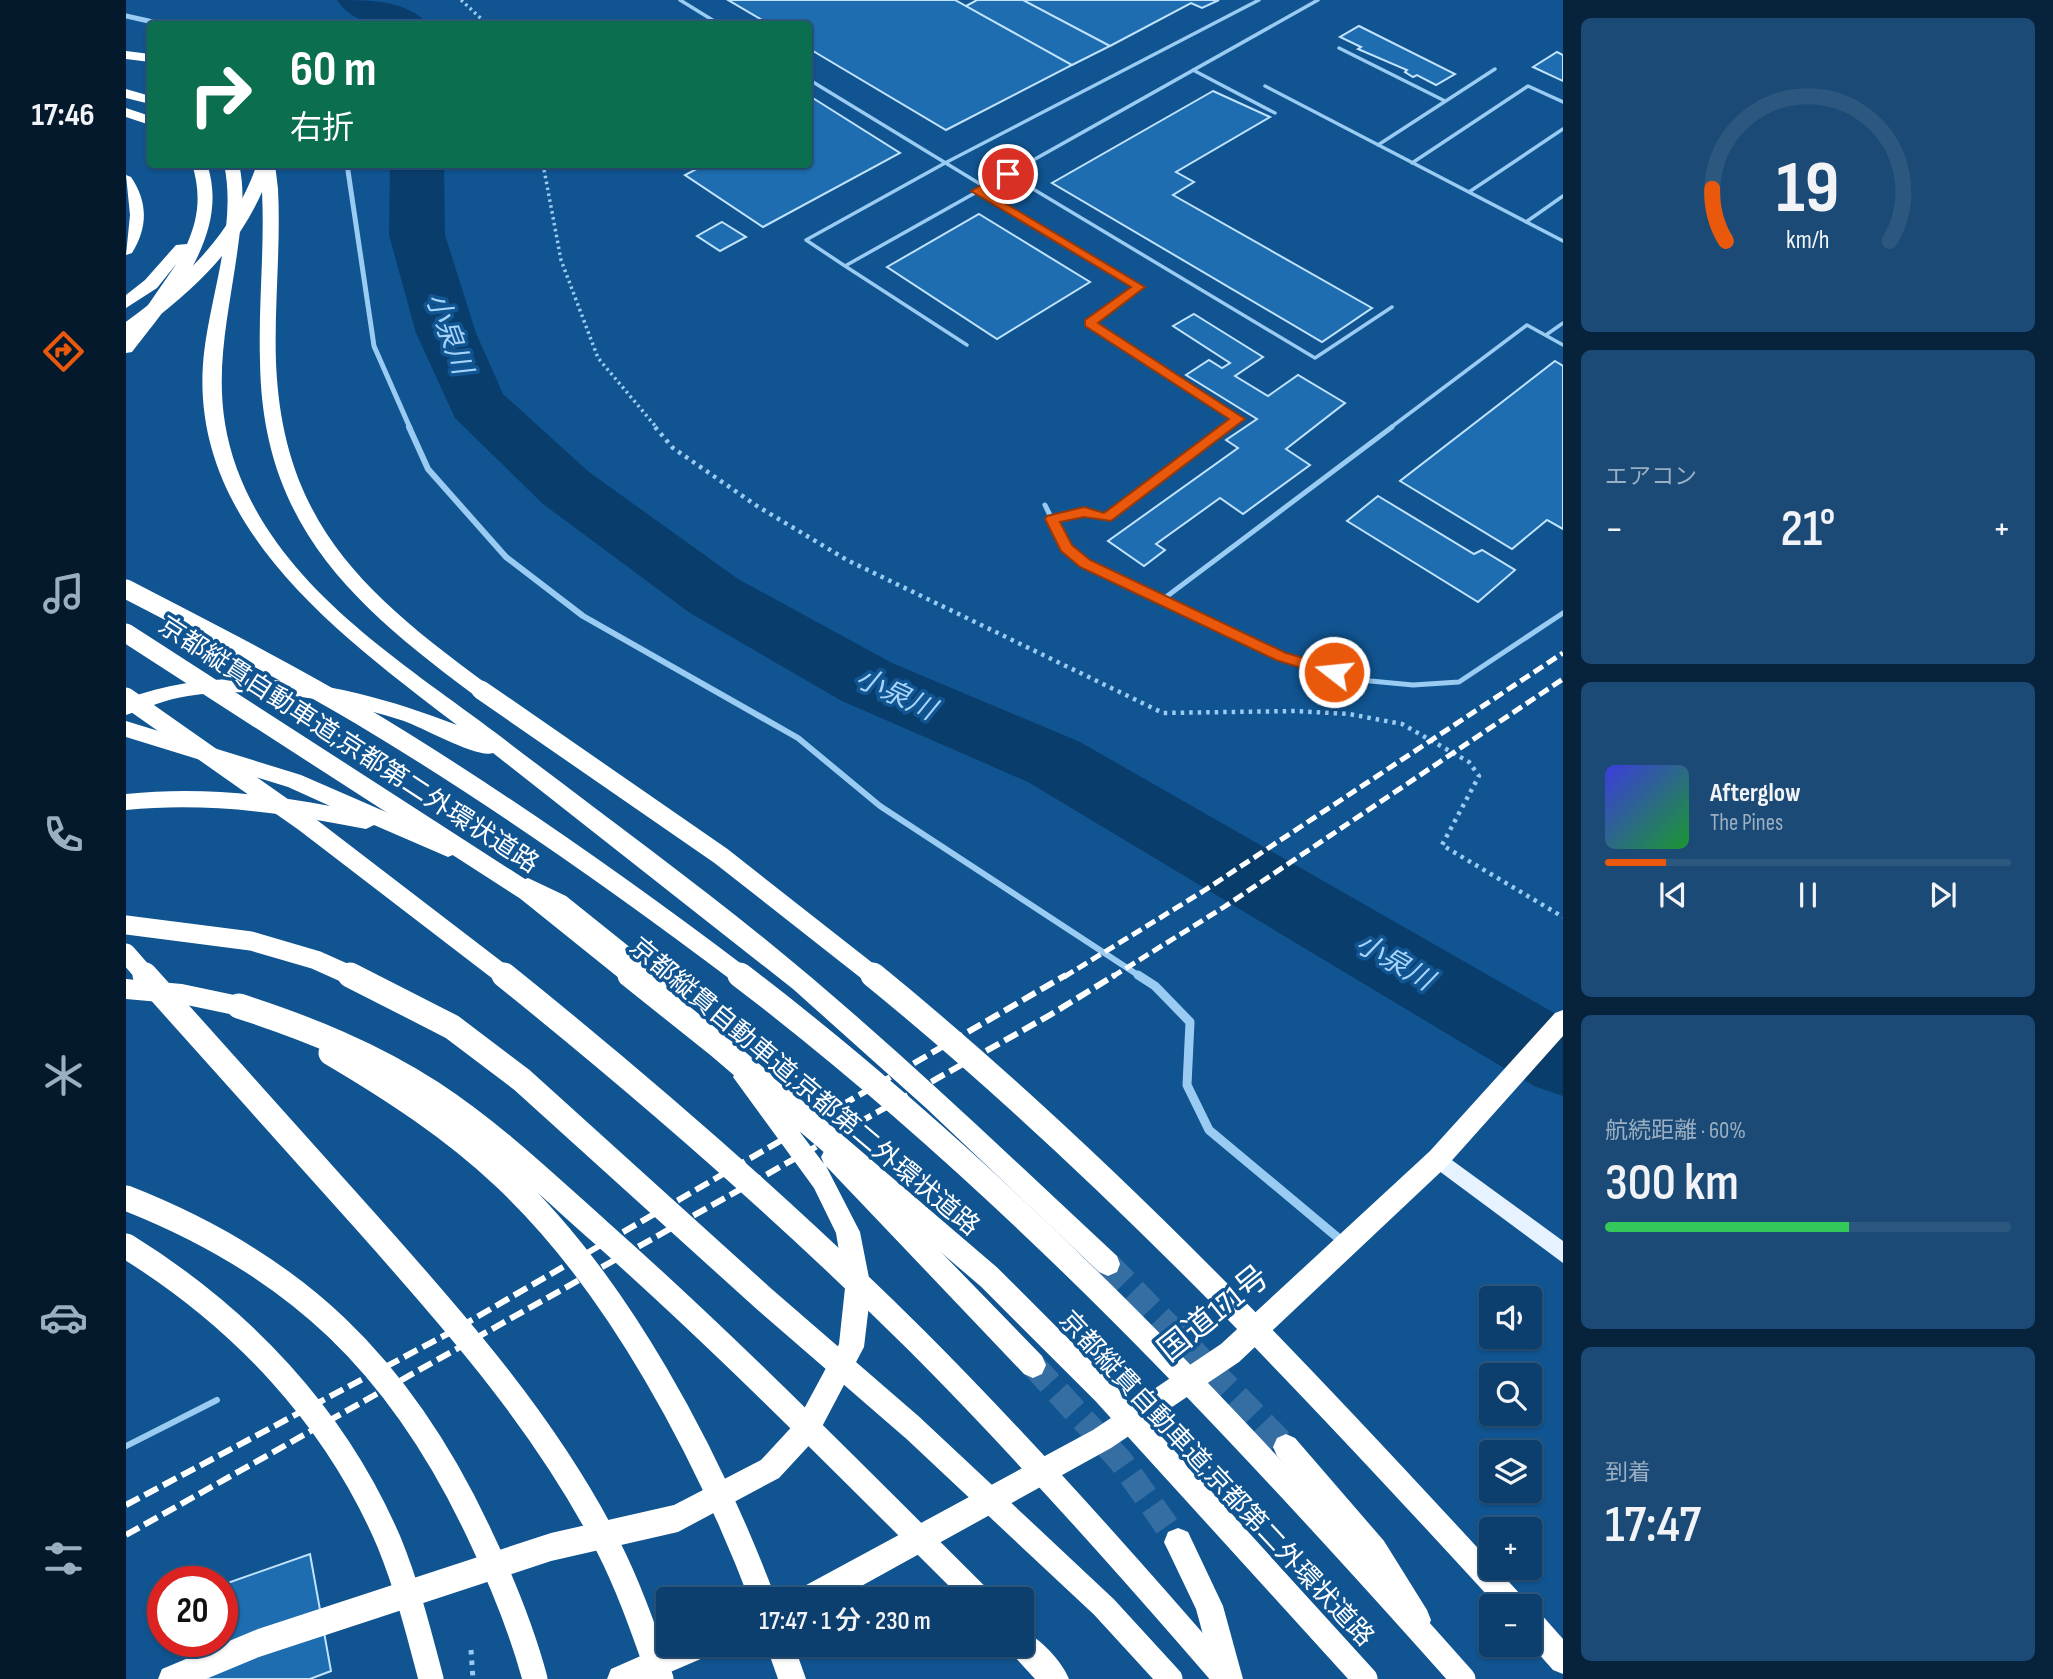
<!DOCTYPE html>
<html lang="ja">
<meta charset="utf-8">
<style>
body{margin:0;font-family:"Sofia Sans Condensed","Noto Sans JP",sans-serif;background:#1a4a75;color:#f1f3f6;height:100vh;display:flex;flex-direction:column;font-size:26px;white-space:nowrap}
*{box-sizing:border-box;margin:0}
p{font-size:23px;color:#9aafc2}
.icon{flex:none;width:38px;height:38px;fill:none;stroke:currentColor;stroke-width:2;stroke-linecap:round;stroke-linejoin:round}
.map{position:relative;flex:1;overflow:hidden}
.side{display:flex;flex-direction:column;gap:18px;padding:18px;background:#07233c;width:490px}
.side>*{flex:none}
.hud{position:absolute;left:21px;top:21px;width:665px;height:147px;border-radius:7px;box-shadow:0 2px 5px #0004,0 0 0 2px #2c5880;background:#0b6e4f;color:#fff;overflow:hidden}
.tools{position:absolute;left:1353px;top:1286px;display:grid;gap:14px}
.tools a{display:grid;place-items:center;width:63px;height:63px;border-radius:7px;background:#0c3f6d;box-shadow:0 2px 5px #0004,0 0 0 2px #2c5880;font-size:35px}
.speed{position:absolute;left:21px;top:1566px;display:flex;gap:14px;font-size:35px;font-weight:700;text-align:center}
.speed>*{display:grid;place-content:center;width:91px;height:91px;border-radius:50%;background:#0c3f6d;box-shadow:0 2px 5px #0004,0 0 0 2px #2c5880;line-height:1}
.speed .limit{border:10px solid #d22;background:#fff;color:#111}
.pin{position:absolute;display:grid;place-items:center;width:60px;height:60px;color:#fff;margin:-30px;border:4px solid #fff;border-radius:50%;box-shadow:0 2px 7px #0007}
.me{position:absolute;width:77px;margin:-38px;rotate:286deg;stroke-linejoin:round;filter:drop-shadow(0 0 5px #0008)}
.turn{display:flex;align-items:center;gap:24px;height:147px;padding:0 28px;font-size:32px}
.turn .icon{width:91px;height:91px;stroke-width:2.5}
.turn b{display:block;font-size:49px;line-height:60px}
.big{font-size:52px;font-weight:600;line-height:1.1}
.side .tile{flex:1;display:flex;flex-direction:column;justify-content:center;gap:10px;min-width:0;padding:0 24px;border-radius:10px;background:#1a4a75}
.side .dial{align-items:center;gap:0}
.dial svg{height:182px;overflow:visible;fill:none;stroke:#2c5880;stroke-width:7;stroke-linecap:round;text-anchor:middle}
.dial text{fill:#f1f3f6;stroke:none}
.song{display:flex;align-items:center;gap:21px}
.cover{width:84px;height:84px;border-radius:10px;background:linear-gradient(135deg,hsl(240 70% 55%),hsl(130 70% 35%))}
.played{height:7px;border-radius:4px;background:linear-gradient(90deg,#ea580c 15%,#2c5880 15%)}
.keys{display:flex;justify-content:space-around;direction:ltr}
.heat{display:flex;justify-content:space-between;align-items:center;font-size:38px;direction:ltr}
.charge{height:10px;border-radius:5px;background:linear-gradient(90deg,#34c759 60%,#2c5880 0)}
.trip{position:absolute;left:530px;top:1587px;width:378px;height:70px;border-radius:7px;background:#0c3f6d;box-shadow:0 2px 5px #0004,0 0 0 2px #2c5880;font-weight:600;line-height:70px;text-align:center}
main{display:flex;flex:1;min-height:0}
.tab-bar{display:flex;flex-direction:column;width:126px;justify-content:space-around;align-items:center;background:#05192c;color:#9aafc2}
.tab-bar .icon{width:49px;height:49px}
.tab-bar .active{color:#ea580c}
.tab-bar b{font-size:32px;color:#f1f3f6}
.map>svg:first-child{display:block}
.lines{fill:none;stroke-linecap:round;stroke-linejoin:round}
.river{fill:#093d6c;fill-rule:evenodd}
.building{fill:#1d6db0;stroke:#c2e3fe;stroke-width:2}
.highway-tunnel{stroke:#346ea2;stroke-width:25;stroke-dasharray:25 12;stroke-linecap:butt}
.path-far2{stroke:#9acbf3;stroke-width:3.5;stroke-dasharray:2.5 3.5;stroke-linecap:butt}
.path-far1{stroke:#9acbf3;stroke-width:4.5;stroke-dasharray:3.5 5;stroke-linecap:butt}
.path{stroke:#9acbf3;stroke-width:5;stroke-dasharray:4.5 6;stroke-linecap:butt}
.lane-far2{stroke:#9acbf3;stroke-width:3.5}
.lane-far1{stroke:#9acbf3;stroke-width:5}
.lane{stroke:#9acbf3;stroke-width:6}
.street-far2{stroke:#9acbf3;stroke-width:5}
.street-far1{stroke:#9acbf3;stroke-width:6}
.street{stroke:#9acbf3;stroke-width:9}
.primary{fill:#e6f2ff;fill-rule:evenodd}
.highway{fill:#fff;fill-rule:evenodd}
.rail-far1{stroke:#fff;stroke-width:5;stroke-dasharray:11 5;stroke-linecap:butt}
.rail{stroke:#fff;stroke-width:6;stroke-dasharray:15 6;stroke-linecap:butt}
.highway-bridge-far2{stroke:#fff;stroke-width:15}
.highway-bridge-far1{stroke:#fff;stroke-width:19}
.highway-bridge{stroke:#fff;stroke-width:25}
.route{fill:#ea580c;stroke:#983908;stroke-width:2}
.labels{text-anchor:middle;stroke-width:7;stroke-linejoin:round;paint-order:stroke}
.street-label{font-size:26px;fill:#fff;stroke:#105491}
.water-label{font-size:28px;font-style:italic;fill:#a6d4fa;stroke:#105491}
.near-street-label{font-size:32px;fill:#fff;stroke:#105491}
</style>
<main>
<nav class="tab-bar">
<b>17:46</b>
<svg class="icon active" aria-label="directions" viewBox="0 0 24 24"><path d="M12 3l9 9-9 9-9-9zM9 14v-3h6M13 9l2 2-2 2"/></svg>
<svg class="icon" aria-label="music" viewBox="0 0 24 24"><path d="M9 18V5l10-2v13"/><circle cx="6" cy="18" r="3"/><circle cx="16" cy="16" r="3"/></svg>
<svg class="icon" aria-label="phone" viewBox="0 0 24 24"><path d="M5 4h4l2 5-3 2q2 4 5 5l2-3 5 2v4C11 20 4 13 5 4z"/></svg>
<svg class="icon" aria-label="climate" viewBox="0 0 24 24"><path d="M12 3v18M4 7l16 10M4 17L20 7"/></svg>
<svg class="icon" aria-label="car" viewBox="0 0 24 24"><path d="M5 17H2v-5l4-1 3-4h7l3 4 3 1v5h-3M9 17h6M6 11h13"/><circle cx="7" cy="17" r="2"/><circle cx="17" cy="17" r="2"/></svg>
<svg class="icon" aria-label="filters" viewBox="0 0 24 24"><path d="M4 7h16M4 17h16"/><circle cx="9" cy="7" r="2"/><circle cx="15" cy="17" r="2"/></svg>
</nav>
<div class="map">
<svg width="1437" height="1679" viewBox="0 0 1437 1679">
<rect width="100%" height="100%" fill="#105491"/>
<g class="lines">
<path class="river" d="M211,0C244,0 280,0 302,24C269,27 231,30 211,0Z
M264,164H318L319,235L350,333L377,394L463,472L612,579L766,663L954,742L1437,1018V1096L1408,1086L902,782L716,701L564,613L417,504L329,418L290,333L263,235Z"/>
</g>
<path class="building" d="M602,0H829L946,65L820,130L682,48V24H643Z
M851,0H897L984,46L946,65L840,6Z
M897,0H1093L1076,8L1065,3L984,46Z
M1233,26L1329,74L1310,85L1291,75L1287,77L1279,72L1281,70L1232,49L1235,47L1214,37Z
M1431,52L1437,55V81L1407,67Z
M1087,91L1144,117L1050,172L1068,182L1047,195L1246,308L1196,342L926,183Z
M682,95L774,153L637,227L559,175L580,164H682Z
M853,214L964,282L871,339L761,267Z
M596,222L620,237L594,251L571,236Z
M1068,314L1137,357L1109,376L1142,396L1172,375L1219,403L1160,449L1184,465L1117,514L1094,498L1030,544L1039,550L1018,566L982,541L1112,448L1100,440L1131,419L1060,375L1083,360L1096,368L1104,363L1047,326Z
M1429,361L1437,366V529L1421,520L1386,549L1274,481Z
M1252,496L1348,554L1356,550L1389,570L1352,602L1221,521Z
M184,1554L205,1671L184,1679H78L74,1642H96V1585Z"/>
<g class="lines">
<path class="highway-tunnel" d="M982,1264L1160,1447
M907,1365L994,1460L1052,1542"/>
<path class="path-far2" d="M335,0L361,24
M417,164L435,260L472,358L531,428"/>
<path class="path-far1" d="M529,427L547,448L631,506L721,560L1037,713L1170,711L1223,714L1276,724L1343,762L1353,776L1316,845L1437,917"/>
<path class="path" d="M345,1650L347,1679"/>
<path class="lane-far2" d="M554,0L593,24
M1133,0L819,163L680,240L719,266L1192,0
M1213,48L1319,101
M1067,70L1149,113
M682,79L859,187
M1139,86L1437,241
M1252,145L1369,69
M1286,163L1402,86L1437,102
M882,174L1189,358L1266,307
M851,191L1013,287L964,323L1112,419L1100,428
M1343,192L1437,129
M1400,222L1437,196
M719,266L841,345
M1420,335L1437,323
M1264,428L1401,325L1437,345"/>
<path class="lane-far1" d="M919,505L940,548L959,564L1155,657L1234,680L1287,685L1333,682L1437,613
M926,519L958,512L980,518L1102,427
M1036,600L1266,427"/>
<path class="lane" d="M0,1446L91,1400"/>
<path class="street-far2" d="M0,16L36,24
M221,164L248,346L284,428"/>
<path class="street-far1" d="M283,427L302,469L380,557L457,616L672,738L754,806L1015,977"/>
<path class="street" d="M1012,975L1029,986L1064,1022L1061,1085L1083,1130L1217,1242"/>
<path class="primary" d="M1312,1150L1437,1241V1263L1305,1165L1302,1159L1305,1153Z"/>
<path class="highway" d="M0,51L24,54V62L0,59Z
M0,89L24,96V104L0,98Z
M0,108L24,116V125L0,117Z
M66,164H81C105,234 46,300 6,352L0,353V337L51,263L31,288L0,308V295L19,280L50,245L61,244C73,217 75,193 66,164Z
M98,164H113C120,194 115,224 111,254C100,331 83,392 111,469C155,588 273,660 370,733C460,802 551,868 639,939C761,1038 875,1148 991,1256L994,1264L991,1272L982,1276L973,1272L800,1108L667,989L367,753C352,759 298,728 278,721C211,700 133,685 62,696C40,699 21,708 0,715V699C108,659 226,684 331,725C212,634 59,523 78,353C85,293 111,225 98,164Z
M134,164H149L152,189C155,247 148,305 150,363C157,525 240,595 362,685L365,690L362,695H348C226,604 136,525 134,361C132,295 141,231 134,164Z
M0,175L5,177C22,202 22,227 6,253L0,255L4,215Z
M0,721L175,775L329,842L333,848L329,854L322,857L248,825L240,829C160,813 82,802 0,810V794C69,787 135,793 204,806L162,787L0,737Z
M402,878L440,896L541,977L544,984L541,991L533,994L525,991L424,908L394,893L391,887L394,881Z
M0,979L56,984L113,996L121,999L124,1006L121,1013L113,1016L56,1004L0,999Z
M1437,1010V1036L1320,1167L1113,1362L985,1448L710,1600H667L671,1590L967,1430L1095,1344L1304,1151L1429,1013Z
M619,1067L627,1070L698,1164L695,1157L699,1149L707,1146L715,1149L916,1356L920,1365L916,1374L907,1378L898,1374L700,1166L734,1232L745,1288L738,1347L690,1438L653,1478L552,1532L425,1561L133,1657L80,1679H32L36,1669L132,1629L425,1533L548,1505L635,1460L672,1420L713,1344L719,1288L710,1233L688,1188L607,1077L611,1070Z
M1160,1434L1169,1438L1258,1541L1301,1610L1305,1620L1301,1630L1291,1634L1281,1630L1239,1560L1151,1456L1147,1447L1151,1438Z
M1052,1528L1062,1532L1097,1606L1117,1679H1089L1070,1609L1038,1542L1042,1532Z
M1404,1609L1414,1613L1437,1639V1674L1427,1670L1404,1644Z
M896,1630C914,1638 936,1661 943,1679H909L886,1654L882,1645H896Z
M542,1644L588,1645L584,1655L528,1679H481L485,1669Z
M640,1645H668L680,1679H652Z"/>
<path class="rail-far1" d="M938,977L1076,892L1437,653
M986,977L1098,907L1437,679"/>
<path class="rail" d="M0,1505L325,1332L940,975
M0,1535L924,1015L989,975"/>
<path class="highway-bridge-far2" d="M0,331C63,286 114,239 139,164"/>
<path class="highway-bridge-far1" d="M0,589C79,630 158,670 234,715C366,794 494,884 617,977
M0,633L400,891L507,977
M355,690L595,856L749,977
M0,697L178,822L380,977
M0,925L125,941L190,960L228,977
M0,953L21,977"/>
<path class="highway-bridge" d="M19,975C93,1058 168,1141 242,1224C331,1324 421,1426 482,1546C504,1589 519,1634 535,1679
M224,975L326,1027L396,1080L637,1298L787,1428L978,1607L1044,1679
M378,975C521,1090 659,1210 790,1340C898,1448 1000,1563 1100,1679
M504,975L593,1046L863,1277L980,1394L1239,1679
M614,975C883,1180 1113,1427 1337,1679
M747,975C979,1164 1186,1385 1388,1606
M113,1006C181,1028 246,1054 306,1093C367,1133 419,1183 473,1231C606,1349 729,1475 855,1600
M205,1053C266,1089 326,1128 378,1177C492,1283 582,1455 637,1600
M0,1198C171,1265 274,1366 352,1531C375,1579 395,1627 409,1679
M0,1246C115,1317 209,1416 263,1542C281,1586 293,1633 305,1679"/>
</g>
<path class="route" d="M878,172L887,174L859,191L1019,287L972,323L1119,419L985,521L958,517L934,522L946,545L964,560L1160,653L1213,668V676L1208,678L1150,660L954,567L935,551L919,519L921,516L958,507L978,513L1103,419L959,326V320L1005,287L845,191Z"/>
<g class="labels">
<g class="street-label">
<text transform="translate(223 744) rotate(33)" y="9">京都縦貫自動車道;京都第二外環状道路</text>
<text transform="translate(679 1086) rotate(40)" y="9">京都縦貫自動車道;京都第二外環状道路</text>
<text transform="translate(1091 1478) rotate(47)" y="9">京都縦貫自動車道;京都第二外環状道路</text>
</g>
<g class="water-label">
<text transform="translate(324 333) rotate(70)" y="10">小泉川</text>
<text transform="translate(770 693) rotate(25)" y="10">小泉川</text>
<text transform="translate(1269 961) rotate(30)" y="10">小泉川</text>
</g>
<g class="near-street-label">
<text transform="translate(1087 1313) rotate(-39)" y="11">国道171号</text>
</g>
</g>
</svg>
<div class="tools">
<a><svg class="icon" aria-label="sound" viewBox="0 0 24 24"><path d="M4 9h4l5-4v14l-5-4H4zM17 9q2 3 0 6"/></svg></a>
<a><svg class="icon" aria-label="search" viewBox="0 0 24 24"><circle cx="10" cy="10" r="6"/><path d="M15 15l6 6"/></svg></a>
<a><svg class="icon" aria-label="layers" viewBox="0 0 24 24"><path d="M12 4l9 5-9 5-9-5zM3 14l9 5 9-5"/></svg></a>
<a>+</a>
<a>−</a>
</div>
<div class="speed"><div class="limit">20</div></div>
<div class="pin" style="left:882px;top:174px;background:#d93025"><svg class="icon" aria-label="arrive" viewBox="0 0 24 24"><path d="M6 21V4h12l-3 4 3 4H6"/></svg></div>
<svg class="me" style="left:1208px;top:672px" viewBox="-20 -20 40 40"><circle r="17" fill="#ea580c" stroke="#fff" stroke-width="3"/><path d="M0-11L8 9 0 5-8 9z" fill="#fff"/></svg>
<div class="trip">17:47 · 1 分 · 230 m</div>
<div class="hud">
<div class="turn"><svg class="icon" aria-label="right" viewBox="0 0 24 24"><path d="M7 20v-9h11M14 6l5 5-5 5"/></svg><div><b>60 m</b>右折</div></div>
</div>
</div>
<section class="side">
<div class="tile dial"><svg viewBox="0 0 100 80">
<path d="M14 69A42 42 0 1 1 86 69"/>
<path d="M14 69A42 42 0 0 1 8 46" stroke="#ea580c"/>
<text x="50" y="56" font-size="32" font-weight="700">19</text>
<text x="50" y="72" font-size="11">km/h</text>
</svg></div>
<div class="tile"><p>エアコン</p>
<div class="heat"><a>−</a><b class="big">21°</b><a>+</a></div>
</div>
<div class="tile">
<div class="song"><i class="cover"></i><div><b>Afterglow</b><p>The Pines</p></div></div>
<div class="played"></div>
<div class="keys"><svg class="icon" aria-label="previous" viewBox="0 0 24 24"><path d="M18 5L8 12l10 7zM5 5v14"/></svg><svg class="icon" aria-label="pause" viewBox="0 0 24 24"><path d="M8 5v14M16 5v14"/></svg><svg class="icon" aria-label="next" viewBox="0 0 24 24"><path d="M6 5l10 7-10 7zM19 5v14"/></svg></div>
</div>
<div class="tile"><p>航続距離 · 60%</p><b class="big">300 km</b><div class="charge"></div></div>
<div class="tile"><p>到着</p><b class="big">17:47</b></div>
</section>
</main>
